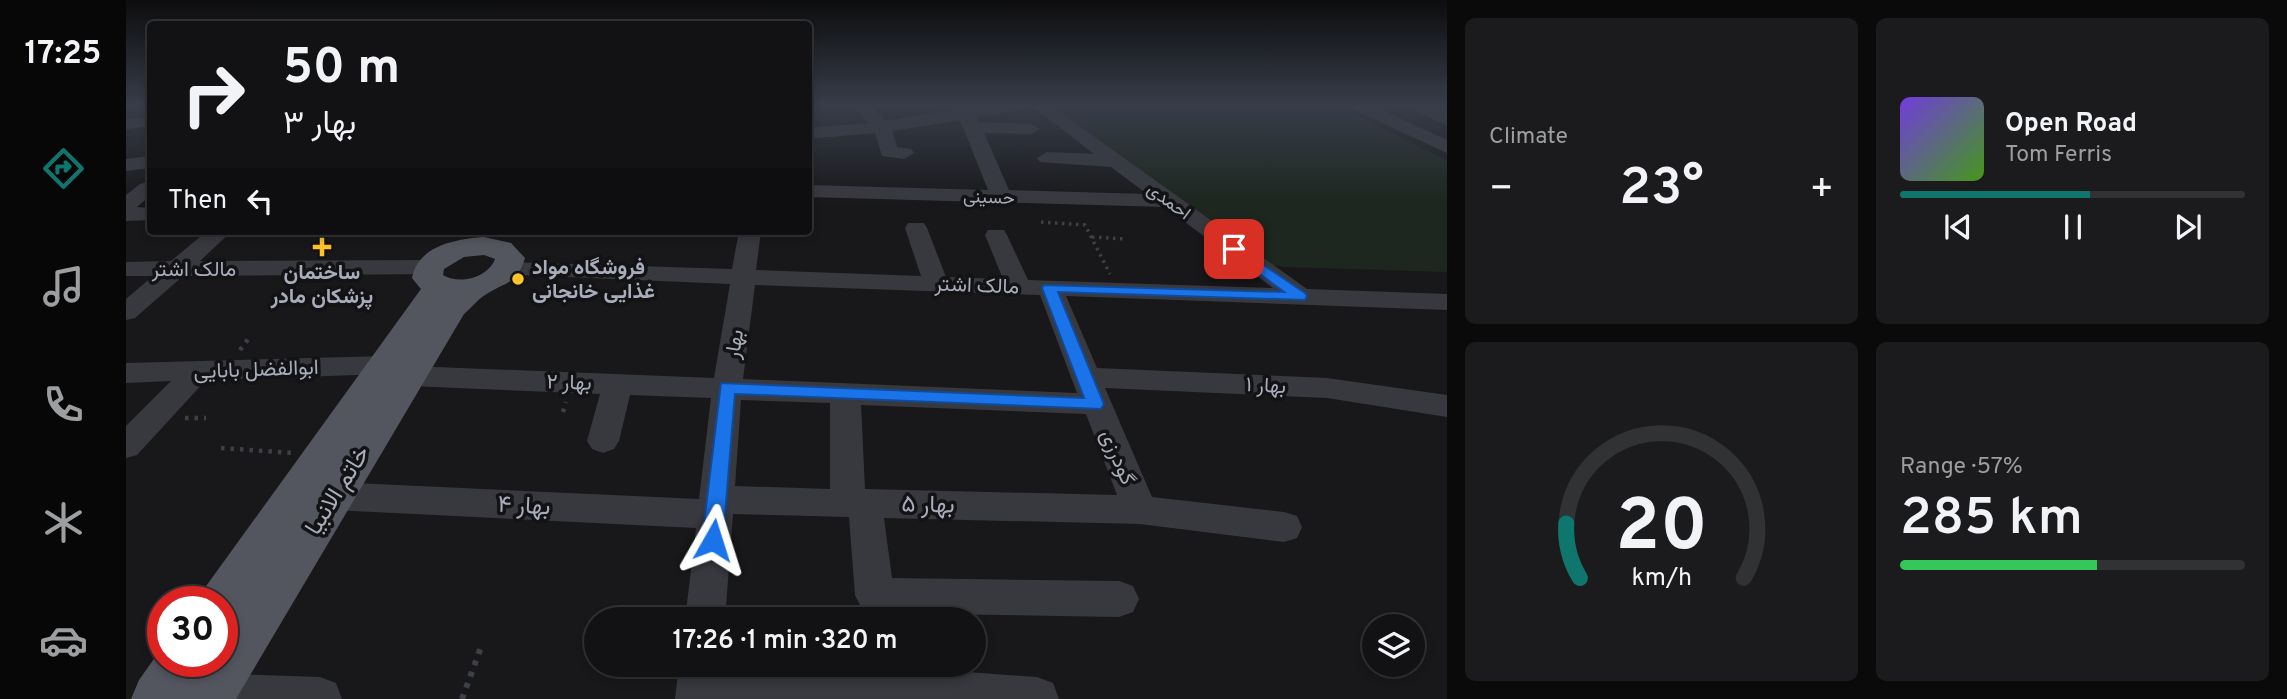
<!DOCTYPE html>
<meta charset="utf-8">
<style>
body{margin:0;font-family:Overpass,Vazirmatn,sans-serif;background:#1b1b1d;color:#f1f3f6;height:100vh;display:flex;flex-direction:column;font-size:26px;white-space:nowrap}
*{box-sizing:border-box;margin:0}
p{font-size:23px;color:#9c9ea0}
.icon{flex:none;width:38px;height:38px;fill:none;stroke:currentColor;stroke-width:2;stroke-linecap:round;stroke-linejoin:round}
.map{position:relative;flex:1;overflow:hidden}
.side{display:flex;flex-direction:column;gap:18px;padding:18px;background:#0a0a0b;width:840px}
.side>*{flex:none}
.hud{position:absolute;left:21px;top:21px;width:665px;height:214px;border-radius:7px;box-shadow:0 4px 10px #0003,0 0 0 2px #313234;background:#121214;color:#f1f3f6;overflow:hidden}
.tools{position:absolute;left:1236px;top:614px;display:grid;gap:14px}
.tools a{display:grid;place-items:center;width:63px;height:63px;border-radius:50%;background:#121214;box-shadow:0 4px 10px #0003,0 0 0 2px #313234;font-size:35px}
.speed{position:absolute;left:21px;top:586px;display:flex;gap:14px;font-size:35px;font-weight:700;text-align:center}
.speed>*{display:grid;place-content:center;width:91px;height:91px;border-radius:50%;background:#121214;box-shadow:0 4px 10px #0003,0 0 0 2px #313234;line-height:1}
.speed .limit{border:10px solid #d22;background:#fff;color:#111}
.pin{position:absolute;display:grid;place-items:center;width:60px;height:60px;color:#fff;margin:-30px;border-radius:14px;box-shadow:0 4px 10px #0006}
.me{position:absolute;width:77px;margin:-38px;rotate:6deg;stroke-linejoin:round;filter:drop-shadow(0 0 5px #0008)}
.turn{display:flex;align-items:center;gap:24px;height:147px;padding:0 21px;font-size:32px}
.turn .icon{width:91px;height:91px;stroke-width:2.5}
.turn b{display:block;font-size:49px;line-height:60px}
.then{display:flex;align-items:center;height:66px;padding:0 21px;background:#0003;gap:14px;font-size:26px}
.big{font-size:52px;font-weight:600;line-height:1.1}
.side .card{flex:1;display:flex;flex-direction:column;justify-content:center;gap:10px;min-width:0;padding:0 24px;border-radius:10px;background:#1b1b1d}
.side .dial{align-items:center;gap:0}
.dial svg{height:182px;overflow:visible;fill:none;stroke:#313234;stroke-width:7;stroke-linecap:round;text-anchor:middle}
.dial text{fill:#f1f3f6;stroke:none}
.song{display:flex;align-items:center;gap:21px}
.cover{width:84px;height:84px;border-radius:10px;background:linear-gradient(135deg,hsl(260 70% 55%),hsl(100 70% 35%))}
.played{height:7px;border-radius:4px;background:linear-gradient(90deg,#0f766e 55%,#313234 55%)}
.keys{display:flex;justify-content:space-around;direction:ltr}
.heat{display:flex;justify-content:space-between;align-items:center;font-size:38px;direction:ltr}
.charge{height:10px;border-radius:5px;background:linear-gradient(90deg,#34c759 57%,#313234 0)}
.side .tiles{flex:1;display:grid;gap:18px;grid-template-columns:repeat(2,1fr)}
.trip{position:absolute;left:458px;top:607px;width:402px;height:70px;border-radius:35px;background:#121214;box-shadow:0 4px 10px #0003,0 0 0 2px #313234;font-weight:600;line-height:70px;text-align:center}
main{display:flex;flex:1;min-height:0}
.tabs{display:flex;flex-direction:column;width:126px;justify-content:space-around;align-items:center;background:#070708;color:#9c9ea0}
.tabs .icon{width:49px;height:49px}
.tabs .on{color:#0f766e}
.tabs b{font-size:32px;color:#f1f3f6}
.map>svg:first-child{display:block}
.green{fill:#1d261f}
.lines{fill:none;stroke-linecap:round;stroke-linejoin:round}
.path-far2{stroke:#3e4047;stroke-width:3.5;stroke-dasharray:2.5 4.5;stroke-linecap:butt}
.path-far1{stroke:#3e4047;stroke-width:4.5;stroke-dasharray:3.5 6;stroke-linecap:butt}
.path{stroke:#3e4047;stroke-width:6;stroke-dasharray:5 7;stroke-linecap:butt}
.minor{fill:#38393f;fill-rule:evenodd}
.major{fill:#54565f;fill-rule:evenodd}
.wall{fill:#343438}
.route{fill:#1a73e8;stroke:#114b97;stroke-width:2}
.poi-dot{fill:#ffc32b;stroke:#131315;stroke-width:2.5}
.labels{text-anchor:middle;stroke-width:7;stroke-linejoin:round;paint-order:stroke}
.far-street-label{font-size:18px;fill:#a9adbb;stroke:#131315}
.poi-label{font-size:21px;font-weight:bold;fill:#a9adbb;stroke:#131315;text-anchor:start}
.street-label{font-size:21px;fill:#a9adbb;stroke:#131315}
.near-street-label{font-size:24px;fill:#a9adbb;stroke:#131315}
</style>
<main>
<nav class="tabs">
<b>17:25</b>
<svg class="icon on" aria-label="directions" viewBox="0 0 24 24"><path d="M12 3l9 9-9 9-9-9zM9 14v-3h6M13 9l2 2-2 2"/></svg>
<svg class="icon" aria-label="music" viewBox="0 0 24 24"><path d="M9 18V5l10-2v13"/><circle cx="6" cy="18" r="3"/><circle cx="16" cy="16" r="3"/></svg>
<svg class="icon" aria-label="phone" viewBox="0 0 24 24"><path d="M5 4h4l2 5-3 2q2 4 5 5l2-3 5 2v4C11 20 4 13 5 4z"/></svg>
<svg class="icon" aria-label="climate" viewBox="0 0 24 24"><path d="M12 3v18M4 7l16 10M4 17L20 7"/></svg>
<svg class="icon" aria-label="car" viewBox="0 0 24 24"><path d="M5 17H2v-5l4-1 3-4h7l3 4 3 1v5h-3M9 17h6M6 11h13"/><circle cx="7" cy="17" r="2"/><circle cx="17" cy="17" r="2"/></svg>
</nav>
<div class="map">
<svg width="1321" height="699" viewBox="0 0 1321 699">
<rect width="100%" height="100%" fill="#18181a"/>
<path class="green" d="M943,105H1209L1321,160V272L1157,267L1146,265L920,107Z"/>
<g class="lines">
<path class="path-far2" d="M915,222L959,225L984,274
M966,237L999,239"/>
<path class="path-far1" d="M114,350L123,338
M437,412L440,402
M59,418H80
M95,448L167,453"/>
<path class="path" d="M458,632H471
M336,699L355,647"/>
<path class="minor" d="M726,105H743L760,121L840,107L904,105L896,110L851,117L853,122L905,124L914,129L905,134L858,133L883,190L1021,194L985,167L914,162L911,158L921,152L968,154L905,105H924L1181,289L1321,294V310L940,296L971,368L1201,378L1321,395V417L1201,398L979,388L1026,497L1158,512L1171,516L1176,527L1171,538L1158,542L1014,524L758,518L766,578L993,581L1007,586L1013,599L1007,612L993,617L749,613L735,607L729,595L723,517L607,514L599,620H559L570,528L207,510L195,506L190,496L195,486L207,482L573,499L585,398L504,395L493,441L488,449L477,453L466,449L461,441L474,394L284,386L274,383L269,376L274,369L284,366L588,378L604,284L372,274L369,269L372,264L381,262L606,269L613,231H635L630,270L795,276L779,228L782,223H798L801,228L820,277L877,279L859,235L862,230H878L881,235L902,280L1147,288L1039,207L682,197V185L862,190L834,120L766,131L771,147L785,149L788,153L778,159L756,156L749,133L682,139V128L742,123ZM629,285L914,295L951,393L617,379ZM615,400L704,403V489L609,486ZM735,405L960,414L991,495L739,489Z
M1224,105H1245L1321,140V153L1226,109Z
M12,118L18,119L21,123L18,127L0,129V119Z
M24,156V168L0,171V159Z
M21,182L24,183V196L11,207L24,208V220L0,221V195L14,184Z
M81,231H106L74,261L303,260L312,262L315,267L312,272L303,274L57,276L9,318L0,320V299L27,276H0V262L45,261Z
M260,356L270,358L274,365L270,372L260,374L80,380L11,455L0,458V426L45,381L0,383V363Z
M553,665H595V670H812L911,677L927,683L933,699H549Z
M82,673L194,677L210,683L216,699H62L60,695L67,680Z"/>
<path class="major" d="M358,237L385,243L399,258C391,285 378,282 359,295C351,300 345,308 338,314L110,699H5L13,680L37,646V662H96V602H73L78,589L295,289L286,278C292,246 329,239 358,237ZM358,255L369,259C362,278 333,285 317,275L318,269L338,257Z"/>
</g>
<path class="wall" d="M1292,105H1321V125L1289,111Z"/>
<linearGradient id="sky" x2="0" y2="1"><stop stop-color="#0d0d0e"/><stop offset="0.52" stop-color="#373d49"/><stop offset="1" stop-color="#373d49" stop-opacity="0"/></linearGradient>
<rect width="1321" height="203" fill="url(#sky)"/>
<path class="route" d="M1108,245L1179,293L1181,296L1179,300L932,292L978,404L975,409L609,394L597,540L594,546L587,549L579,546L576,540L595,383L958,398L916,288L918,285L1158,292L1104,252V246Z"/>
<g class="poi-dot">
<path d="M192.5 236.5h7v7h7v7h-7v7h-7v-7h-7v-7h7z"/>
<circle cx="392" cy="279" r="7"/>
</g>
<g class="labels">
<g class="far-street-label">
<text transform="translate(863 197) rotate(2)" y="6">حسینی</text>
<text transform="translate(1043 201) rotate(36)" y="6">احمدی</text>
</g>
<g class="poi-label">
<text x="406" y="274">فروشگاه مواد<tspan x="406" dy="24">غذایی خانجانی</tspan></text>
<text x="196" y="279" text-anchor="middle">ساختمان<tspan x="196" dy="24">پزشکان مادر</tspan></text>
</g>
<g class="street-label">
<text x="68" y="276">مالک اشتر</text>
<text transform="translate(851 285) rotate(2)" y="7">مالک اشتر</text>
<text transform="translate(608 344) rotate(-81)" y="7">بهار</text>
<text transform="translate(130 369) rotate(-2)" y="7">ابوالفضل بابایی</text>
<text transform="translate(443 382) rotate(2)" y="7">بهار ۲</text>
<text transform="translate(1140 385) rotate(3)" y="7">بهار ۱</text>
<text transform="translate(992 457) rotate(67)" y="7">گودرزی</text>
</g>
<g class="near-street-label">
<text transform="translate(211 490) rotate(-58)" y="8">خاتم الانبیا</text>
<text transform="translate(802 504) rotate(1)" y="8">بهار ۵</text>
<text transform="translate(398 505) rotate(3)" y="8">بهار ۴</text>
</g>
</g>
</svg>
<div class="tools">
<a><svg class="icon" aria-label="layers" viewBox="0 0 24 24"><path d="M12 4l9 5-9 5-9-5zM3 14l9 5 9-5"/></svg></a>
</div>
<div class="speed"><div class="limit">30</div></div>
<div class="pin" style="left:1108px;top:249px;background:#d93025"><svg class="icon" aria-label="arrive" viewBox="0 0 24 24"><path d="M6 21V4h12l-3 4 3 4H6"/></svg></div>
<svg class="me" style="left:587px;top:540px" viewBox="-20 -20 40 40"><path d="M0-17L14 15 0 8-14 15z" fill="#1a73e8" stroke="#fff" stroke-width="4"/></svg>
<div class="trip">17:26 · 1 min · 320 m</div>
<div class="hud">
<div class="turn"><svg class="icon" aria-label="right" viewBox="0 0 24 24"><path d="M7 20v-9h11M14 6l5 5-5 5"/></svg><div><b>50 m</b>بهار ۳</div></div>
<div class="then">Then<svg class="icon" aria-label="left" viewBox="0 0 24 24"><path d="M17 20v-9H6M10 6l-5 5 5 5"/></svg></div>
</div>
</div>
<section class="side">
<div class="tiles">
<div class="card"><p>Climate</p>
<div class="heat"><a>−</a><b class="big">23°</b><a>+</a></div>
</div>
<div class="card">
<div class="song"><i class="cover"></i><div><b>Open Road</b><p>Tom Ferris</p></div></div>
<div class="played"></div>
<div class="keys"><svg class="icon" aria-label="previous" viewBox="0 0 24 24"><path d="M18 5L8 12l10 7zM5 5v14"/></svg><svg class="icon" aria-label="pause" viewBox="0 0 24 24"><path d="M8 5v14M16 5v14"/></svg><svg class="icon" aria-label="next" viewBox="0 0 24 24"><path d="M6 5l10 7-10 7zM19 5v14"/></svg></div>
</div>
<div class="card dial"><svg viewBox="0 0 100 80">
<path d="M14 69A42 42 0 1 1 86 69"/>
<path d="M14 69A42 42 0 0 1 8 45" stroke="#0f766e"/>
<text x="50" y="56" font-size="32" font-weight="700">20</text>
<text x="50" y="72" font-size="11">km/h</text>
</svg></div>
<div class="card"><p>Range · 57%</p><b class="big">285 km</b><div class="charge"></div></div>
</div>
</section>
</main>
